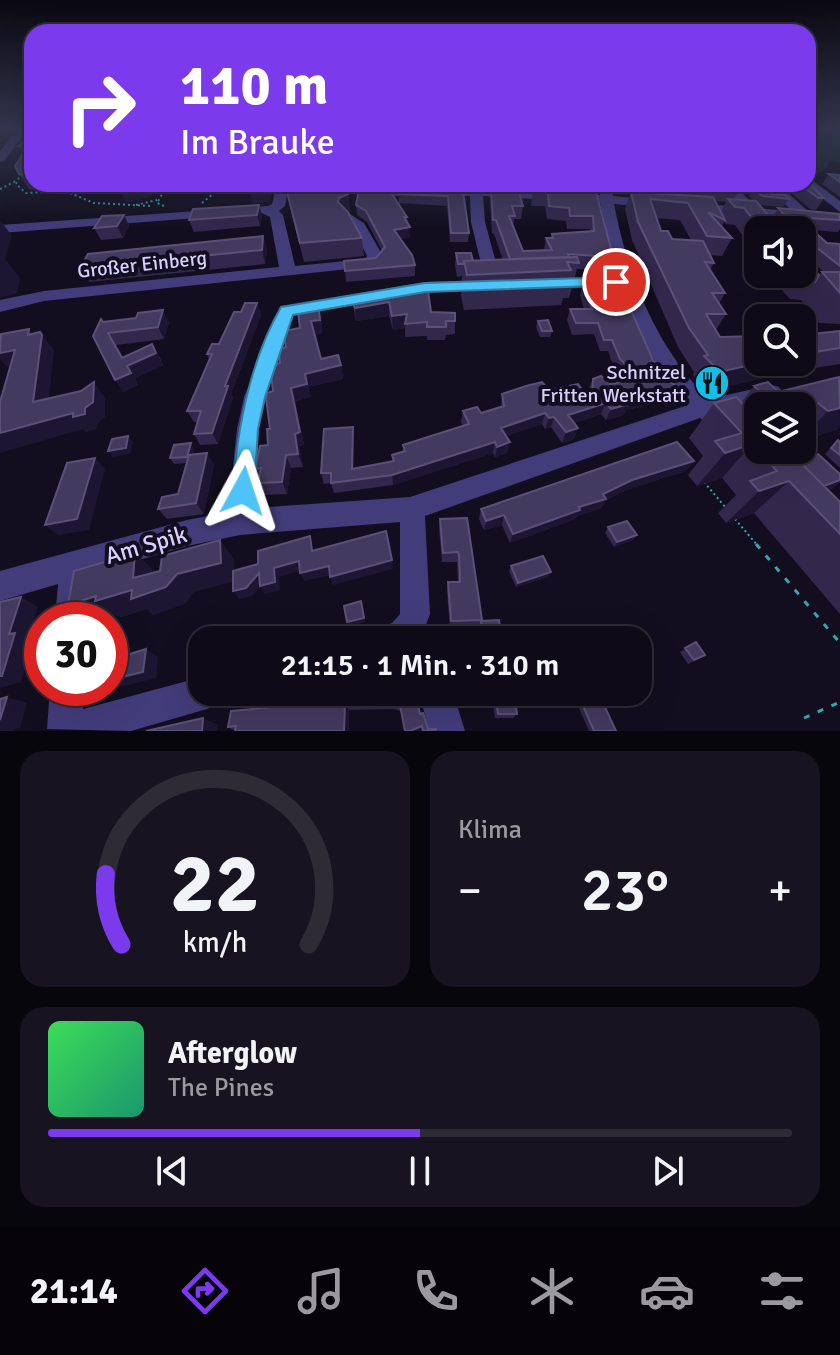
<!DOCTYPE html>
<html lang="de">
<meta charset="utf-8">
<style>
body{margin:0;font-family:Signika,sans-serif;background:#171320;color:#f1f3f6;height:100vh;display:flex;flex-direction:column;font-size:30px;white-space:nowrap}
*{box-sizing:border-box;margin:0}
p{font-size:26px;color:#9b9aa1}
.icon{flex:none;width:44px;height:44px;fill:none;stroke:currentColor;stroke-width:2;stroke-linecap:round;stroke-linejoin:round}
.map{position:relative;height:731px;overflow:hidden}
.details{display:flex;flex-direction:column;gap:20px;padding:20px;background:#08060d;flex:1}
.details>*{flex:none}
.banner{position:absolute;left:24px;top:24px;width:792px;height:168px;border-radius:24px;box-shadow:0 8px 32px #0002,0 0 0 2px #2e2b36;background:#7c3aed;color:#fff;overflow:hidden}
.controls{position:absolute;left:744px;top:216px;display:grid;gap:16px}
.controls a{display:grid;place-items:center;width:72px;height:72px;border-radius:16px;background:#0e0a17;box-shadow:0 8px 32px #0002,0 0 0 2px #2e2b36;font-size:40px}
.speed{position:absolute;left:24px;top:602px;display:flex;gap:16px;font-size:40px;font-weight:700;text-align:center}
.speed>*{display:grid;place-content:center;width:104px;height:104px;border-radius:50%;background:#0e0a17;box-shadow:0 8px 32px #0002,0 0 0 2px #2e2b36;line-height:1}
.speed .limit{border:12px solid #d22;background:#fff;color:#111}
.pin{position:absolute;display:grid;place-items:center;width:68px;height:68px;color:#fff;margin:-34px;border:4px solid #fff;border-radius:50%;box-shadow:0 2px 8px #0007}
.me{position:absolute;width:88px;margin:-44px;rotate:5deg;stroke-linejoin:round;filter:drop-shadow(0 0 6px #0008)}
.turn{display:flex;align-items:center;gap:28px;height:168px;padding:0 24px;font-size:36px}
.turn .icon{width:104px;height:104px;stroke-width:2.5}
.turn b{display:block;font-size:56px;line-height:68px}
.big{font-size:60px;font-weight:600;line-height:1.1}
.details .tile{flex:1;display:flex;flex-direction:column;justify-content:center;gap:12px;min-width:0;padding:0 28px;border-radius:24px;background:#171320}
.details .dial{align-items:center;gap:0}
.dial svg{height:208px;overflow:visible;fill:none;stroke:#2e2b36;stroke-width:7;stroke-linecap:round;text-anchor:middle}
.dial text{fill:#f1f3f6;stroke:none}
.song{display:flex;align-items:center;gap:24px}
.cover{width:96px;height:96px;border-radius:12px;background:linear-gradient(135deg,hsl(130 70% 55%),hsl(160 70% 35%))}
.played{height:8px;border-radius:4px;background:linear-gradient(90deg,#7c3aed 50%,#2e2b36 50%)}
.keys{display:flex;justify-content:space-around;direction:ltr}
.heat{display:flex;justify-content:space-between;align-items:center;font-size:44px;direction:ltr}
.details .tiles{flex:1;display:grid;gap:20px;grid-template-columns:1fr 1fr}
.tile:last-child{grid-column:span 2}
.trip{position:absolute;left:188px;top:626px;width:464px;height:80px;border-radius:24px;background:#0e0a17;box-shadow:0 8px 32px #0002,0 0 0 2px #2e2b36;font-weight:600;line-height:80px;text-align:center}
.tabs{display:flex;height:128px;justify-content:space-around;align-items:center;background:#060409;color:#9b9aa1}
.tabs .icon{width:56px;height:56px}
.tabs .active{color:#7c3aed}
.tabs b{font-size:36px;color:#f1f3f6}
.map>svg:first-child{display:block}
.green{fill:#112728}
.lines{fill:none;stroke-linecap:round;stroke-linejoin:round}
.path-far1{stroke:#35a7aa;stroke-width:2;stroke-dasharray:2 3;stroke-linecap:butt}
.path{stroke:#35a7aa;stroke-width:3;stroke-dasharray:6 9;stroke-linecap:butt}
.minor{fill:#433c7b;fill-rule:evenodd}
.wall{fill:#32284c;fill-rule:evenodd}
.shaded-wall{fill:#1d1632}
.building{fill:#433a5f;stroke:#5b5178;stroke-width:2}
.route{fill:#4fc3f7;stroke:#337fa1;stroke-width:2}
.labels{text-anchor:middle;stroke-width:8;stroke-linejoin:round;paint-order:stroke}
.street-label{font-size:20px;fill:#d8cffc;stroke:#120e1f}
.poi-label{font-size:20px;fill:#d8cffc;stroke:#120e1f;text-anchor:end}
.near-street-label{font-size:24px;fill:#d8cffc;stroke:#120e1f}
</style>
<div class="map">
<svg width="840" height="731" viewBox="0 0 840 731">
<rect width="100%" height="100%" fill="#120e1f"/>
<path class="green" d="M808,128H840V163L829,160L828,166L822,172H808Z"/>
<g class="lines">
<path class="path-far1" d="M21,173L16,184L26,193L65,191L94,203L151,206
M0,189L16,181
M202,203L225,184
M136,205L157,200
M164,206L157,203L168,184
M704,482L726,508
M735,519L758,546"/>
<path class="path" d="M756,544L840,643
M804,718L840,702"/>
<path class="minor" d="M19,128H29L4,161L0,162V151Z
M808,177L840,201V212L804,184H808Z
M277,184H289L285,206L279,211L283,215L295,266L366,259L367,256L353,228L343,218L350,214L364,223L383,256L377,266L44,301L0,312V300L44,291L279,267L270,217L262,213L0,233V225L268,206L272,204Z
M387,184H399L400,188H516L600,195V184H612L613,196L658,200V206L653,207L614,204C628,276 655,345 708,399L772,385L779,387L783,393L779,399L721,413L723,417L720,423L712,426L700,418L425,516L430,614L420,640H371L376,629L392,623L400,614V522L240,535L187,546L88,575L85,620H55L58,584L0,601V571L187,520L228,512L237,429L244,397L280,307L425,282L485,280L471,222L470,196H394L388,192ZM483,196L600,203L618,277L545,279L537,284L545,289L622,287C637,331 656,370 688,405L410,497L254,508L259,429L266,397L293,315L425,292L500,289L502,285L485,222Z
M668,184H680L684,209L672,206Z
M721,184H734L756,208L792,211L765,184H778L809,212L840,215V223L765,217L776,230H761L748,216L687,210L685,207L692,203L741,207Z
M202,677V692H224L219,704L207,709L131,731L47,729L50,688H84L83,709Z
M419,692H453L465,731H429Z"/>
</g>
<path class="wall" d="M32,135V184H81L67,188L42,192L29,189L19,174L23,154L18,146Z
M829,174L840,175V197L822,184Z
M285,184H322V190L348,194L350,211L349,212L362,238L364,256L304,262L289,203Z
M360,184H378L377,188L407,217L410,237L401,239L415,265V276L346,282L344,261L376,258L382,251L367,222L357,215L356,205Z
M402,184H463L402,185Z
M529,184H594L592,190L530,187Z
M634,184H653L650,193L634,191Z
M689,184H736L740,189L734,199L754,201L749,196L753,187L771,194L789,199L783,207L759,205L771,220L778,208L840,215V229L838,232L813,230L827,243L840,244V324L819,323L801,300L790,299L767,274L819,275L822,272H824L802,252V230H781L772,220L758,230V263L742,246L746,240L735,225L726,224L724,222L722,227L732,238L722,256L710,255L714,263L710,270L725,293L719,304L726,314L716,330L720,337L758,362H802V335L840,331V364L788,372L707,391L693,375L694,372L678,347L632,240L625,209L631,192L686,195V193ZM715,201L726,202L721,212ZM656,218L680,220L691,240L672,239L661,231Z
M781,184H808L824,198L816,210L810,209Z
M491,188L523,206L521,219H514L513,227L523,251L544,250L546,238H551L552,234L590,232V229H567L566,221L547,219L545,206H531L533,189L596,192L614,260L609,274L594,275L592,270L577,269L569,298H563L561,305L464,310L461,296L462,276L457,277L455,265L456,253L473,261L503,260L494,234L492,233L490,200Z
M463,191L469,233L468,242H450L447,206L399,203V194Z
M259,205L262,216L260,226L194,232L189,220Z
M124,215L129,226L123,238L101,240L94,228Z
M263,236L267,250L265,264L89,282L80,268Z
M603,280L653,360L677,389L671,400L626,410L623,415L606,420L601,414L574,423L578,428L574,439L562,443L551,427L545,429L542,424L506,436L510,442L507,453L495,457L493,453L393,485L334,493L331,483L324,484L321,473L354,438V468L392,462V455L403,451V445L463,426L461,422L463,411L481,413L501,407L502,394L549,390L588,397V390L593,379L611,384L625,381L615,370L608,351H600L594,334L572,335L567,320L570,309H584L580,295L583,284H601Z
M351,297L431,312L455,321V334L446,335L445,340H427V336L405,337V328L393,330L389,316L356,321Z
M257,303L261,315L231,394L233,397L218,444L200,445L194,434L198,422H194L187,411L209,360L207,354L219,344L241,312Z
M767,304L789,318H758V331L754,323Z
M321,315L322,333L315,334L321,359L341,365L343,379L308,387L311,397L295,401L304,445L299,446L303,467L291,468L287,494L264,495L258,483L259,478L255,469L268,445L273,391L280,363L286,347Z
M538,321L552,331L550,337H540L536,327Z
M103,322H169L164,339L116,345L123,357L159,356L163,365L135,378L138,385L123,392Z
M840,377V427L836,430L802,440V406H758V450L798,460L840,474V482L829,491L840,502V614L754,513L726,523L718,513L736,495L722,478L697,486L688,475L703,456L689,438L714,403H741L754,386L778,392Z
M838,440L840,442V468L825,454Z
M194,449L193,454L214,464L204,514L167,519L158,509L178,494L186,463L174,464L170,458Z
M694,461L686,471L626,490L606,500L601,508L577,516L575,519L510,543L502,525L484,530L479,519L481,509Z
M467,518L482,620L502,640H480L479,628L450,629L447,591L448,582H458L457,565V562H442L439,529L440,519Z
M608,527L637,535L633,540L614,547L605,533Z
M511,566L548,577L516,587L509,571Z
M696,642L705,655L688,664L680,652Z
M415,692L420,714L428,729L436,731H405L401,711L392,709L349,710V731H235L228,727L274,707Z
M474,692H509L511,700L517,714L513,718H495L493,705H475Z
M572,692H598L616,731H589Z"/>
<path class="shaded-wall" d="M37,184H81L67,188L42,192Z
M127,184H160V188L150,197L126,203L118,186Z
M265,184H274L269,202L252,204L248,187Z
M317,184H322L319,209L316,191Z
M348,194L350,211L342,215L338,202L339,198Z
M259,205L262,216L260,226L257,215Z
M124,215L129,226L123,238L117,226Z
M0,220L12,236L5,259L20,278L17,293L0,298Z
M410,227V237L394,240V230Z
M263,236L267,250L265,264L262,250Z
M318,302L322,333L314,335L311,321Z
M389,302V316L356,321L355,308Z
M257,303L261,315L231,394L233,397L218,444L212,433L225,386Z
M163,310L169,322L164,339L158,327Z
M407,314L405,328L393,330L392,316Z
M29,329L41,344L40,332L54,350L47,417L33,402L28,335Z
M108,333L128,366L152,344L163,365L135,378L138,385L123,392L115,380Z
M15,350L10,370L0,359V353Z
M764,362H797L788,372L707,391L720,372Z
M341,365L343,379L308,387L305,374Z
M94,382L105,398V417L98,423L97,429L86,432L83,429L0,453V433L85,408Z
M307,384L311,397L295,401L304,445L299,446L303,467L298,454L295,434L291,388Z
M677,389L671,400L626,410L623,415L606,420L611,409L626,401Z
M606,403L601,414L564,426L568,415Z
M818,403L802,420V407Z
M840,408V427L836,430L802,440V437L828,411Z
M545,413L542,424L499,439L501,428Z
M554,417L551,427L545,429L549,418Z
M353,427L354,438V479L352,469Z
M578,428L574,439L562,443L566,432Z
M128,436L133,442L130,454L113,457L108,451Z
M495,442L493,453L393,485L392,475Z
M510,442L507,453L495,457L497,447Z
M191,443L194,449L190,463L187,457Z
M752,444L722,478L697,486L725,453Z
M207,453L214,464L204,514L196,503Z
M286,455L291,468L287,494L282,482Z
M95,458L105,469L89,530L58,535L45,525Z
M694,461L686,471L626,490L606,500L601,508L577,516L575,519L510,543L513,534L579,507L632,480Z
M840,480V482L830,490L808,497L822,486Z
M789,481L754,513L726,523L759,491Z
M504,515L502,525L484,530L486,521Z
M637,535L633,540L614,547L617,542Z
M220,540L234,559L235,581L194,592L185,604L153,615L146,609L120,618L115,615L98,620H93L68,605L96,596L133,578L135,553L156,572L177,574Z
M392,560L393,569L333,585L330,577Z
M299,561L303,570L279,577L280,590L265,594L260,587L252,596L239,599L233,591L259,573Z
M329,566L332,575L304,581L300,573Z
M551,572L548,577L516,587L518,583Z
M21,597L38,607L28,639L33,641L21,682L0,688V676L9,634Z
M361,601L365,622L348,627L347,622Z
M146,649L158,657L156,678L87,695L71,690L78,688H110V680Z
M7,697L27,703L20,728L14,729V731H0V720Z
M345,704L349,710V731H344Z
M203,718L218,725L217,731H202Z
M422,726V731H410Z"/>
<path class="building" d="M32,135V176L19,174L15,166L28,146H18Z
M829,174L840,175V182Z
M808,183L824,198H818L800,184H808Z
M249,184H265L248,187Z
M285,184H317L316,191L344,187L348,194L339,198L338,202L348,212L362,238L300,243Z
M360,184H375L374,188H388L407,217H404L410,227L394,230L412,255L415,265L345,271L344,261L376,258L385,247L366,211L356,205Z
M691,184H701L703,188L692,187Z
M712,184H736L740,189L714,187Z
M753,187L766,188L771,194L785,195L789,199L762,196Z
M491,188L518,189L523,206H512L515,216H509L523,251L552,250L546,238H553L552,234L594,231L593,216H570L569,208L549,206L548,193H533V189L596,192L614,260L598,261L597,256L568,254L569,257L510,259L496,220H493Z
M400,190L463,191L469,233H451L448,196L399,194Z
M631,192L713,197L725,220L708,212L732,238L707,236L688,203L650,199L661,231H668L672,239L703,241L714,263L705,262L725,293H712L726,314H706L720,337L758,336V362H764L720,372L704,356L708,355L689,328L638,222Z
M728,199L756,201L768,215L778,230H758V234L752,228L761,229L744,208L735,207Z
M259,205L257,215L189,220L193,209Z
M778,208L839,214L840,220L805,218L809,221H802L827,243L840,244V266L816,247L802,233V230H799Z
M124,215L117,226L94,228L102,216Z
M263,236L262,250L80,268L88,254Z
M456,253H471L473,261H464L463,264H458Z
M577,257L579,263L567,262L571,270L467,275L464,261Z
M802,258L819,275L815,282L803,281L796,274H802Z
M822,272H840V293Z
M617,279L653,360L677,389L626,401L629,404L611,409L606,403L568,415L578,428L566,432L554,417L549,418L545,413L501,428L510,442L497,447L495,442L392,475L331,483V473H321L324,429L353,427L352,469L394,461L392,455L405,451L403,445L469,424L463,411L477,407L481,413L504,406L502,394L526,386L542,382L549,390L578,384L592,402L593,379L601,376L611,384L639,378L620,359L612,340H604L598,323H576L570,309H592L583,284H604L603,280Z
M427,284L431,312L455,313V321H446V327H427V322L405,324L407,314L392,316L389,302L355,308L351,297Z
M318,302L320,320L311,321L321,359L338,355L341,365L305,374L307,384L291,388L300,432L295,434L298,454L286,455L282,482L258,483L261,468L255,469L260,446L268,445L267,429H270L266,398L267,393L273,391L270,367L280,363L279,349L286,347L283,331L300,328L297,305Z
M245,303H257L225,386H228L212,433L194,434L201,411H187L212,354H207L212,344H219L234,312H241Z
M767,304L779,305L789,318H775Z
M163,310L158,327L108,333L122,358L152,344L156,353L127,366L131,373L115,380L93,336L101,319L103,322L136,318L138,313Z
M548,320L552,331H542L538,321Z
M29,329L28,335L40,332L42,335L33,402L81,391L94,382L93,402L85,408V414L73,417V413L0,433V402L15,350L0,353L1,334Z
M840,331V348L802,354V335Z
M839,377L840,408L828,411L818,403L802,407V406H776L754,386L768,382L778,392Z
M736,397L758,419V450H788L840,502V534L789,481L759,491L750,481L777,471L752,444L725,453L715,441L742,433L714,403Z
M128,436L126,448L108,451L112,439Z
M838,440L840,442V455L831,448Z
M677,442L694,461L632,480L603,494L606,499L579,507L580,510L513,534L504,515L486,521L481,509Z
M191,443L187,457L170,458L174,445Z
M207,453L196,503L158,509L162,497L178,494L189,455Z
M818,454L840,474V480L824,486L798,460Z
M95,458L77,519L45,525L67,463Z
M467,518L482,620L451,621L448,582H460L459,555L458,552L443,553L440,519Z
M627,521L637,535L617,542L608,527Z
M386,531L392,560L330,577L329,566L300,573L299,561L274,568L275,582L260,586L259,573L246,588L233,591V571L258,564V551L310,536L312,551Z
M220,540L221,563L177,574L166,587L131,599L132,590L95,601L96,596L68,605L74,571L135,553L133,578L160,571L162,556Z
M543,556L551,572L518,583L511,566Z
M21,597L9,634L15,633L2,676H0V602Z
M361,601L364,618L347,622L344,606Z
M499,620L502,640H483L481,621Z
M696,642L705,655L694,660L685,648Z
M146,649L143,672L110,680V660Z
M306,692H415L420,714L423,713L428,729H436V731H423L422,726L410,731H405L400,705L390,703L345,704L344,731H235L236,726L228,727L231,711L274,707L275,697L306,695Z
M477,692H509L511,700L515,699L517,714H498L496,700H477Z
M577,692H598L616,731H594Z
M7,697L0,720V699Z
M203,718L202,731H146Z"/>
<linearGradient id="sky" x2="0" y2="1"><stop stop-color="#0a0811"/><stop offset="0.56" stop-color="#33364d"/><stop offset="1" stop-color="#33364d" stop-opacity="0"/></linearGradient>
<rect width="840" height="230" fill="url(#sky)"/>
<path class="route" d="M616,277L622,279V285L425,292L293,315L265,397L258,429L254,491L251,498L243,501L235,498L232,491C238,428 249,363 281,307L425,283Z"/>
<defs>
<g id="restaurant-disc" transform="scale(1.8)"><circle r="9.5" fill="#0fc1e8" stroke="#120e1f"/><path d="M-5-6h1v4h1v-4h1v4h1v-4h1v5L-1.5 .5V6h-2V.5L-5-1ZM5-6V6H3V1.5H1.5Q1.5-4 5-6Z" fill="#111"/></g>
</defs>
<g fill-rule="evenodd">
<use href="#restaurant-disc" x="712" y="383"/>
</g>
<g class="labels">
<g class="street-label">
<text transform="translate(142 264) rotate(-6)" y="7">Großer Einberg</text>
</g>
<g class="poi-label">
<text x="686" y="379">Schnitzel<tspan x="686" dy="23">Fritten Werkstatt</tspan></text>
</g>
<g class="near-street-label">
<text transform="translate(146 545) rotate(-16)" y="8">Am Spik</text>
</g>
</g>
</svg>
<div class="controls">
<a><svg class="icon" aria-label="sound" viewBox="0 0 24 24"><path d="M4 9h4l5-4v14l-5-4H4zM17 9q2 3 0 6"/></svg></a>
<a><svg class="icon" aria-label="search" viewBox="0 0 24 24"><circle cx="10" cy="10" r="6"/><path d="M15 15l6 6"/></svg></a>
<a><svg class="icon" aria-label="layers" viewBox="0 0 24 24"><path d="M12 4l9 5-9 5-9-5zM3 14l9 5 9-5"/></svg></a>
</div>
<div class="speed"><div class="limit">30</div></div>
<div class="pin" style="left:616px;top:282px;background:#d93025"><svg class="icon" aria-label="arrive" viewBox="0 0 24 24"><path d="M6 21V4h12l-3 4 3 4H6"/></svg></div>
<svg class="me" style="left:243px;top:491px" viewBox="-20 -20 40 40"><path d="M0-17L14 15 0 8-14 15z" fill="#4fc3f7" stroke="#fff" stroke-width="4"/></svg>
<div class="trip">21:15 · 1 Min. · 310 m</div>
<div class="banner">
<div class="turn"><svg class="icon" aria-label="right" viewBox="0 0 24 24"><path d="M7 20v-9h11M14 6l5 5-5 5"/></svg><div><b>110 m</b>Im Brauke</div></div>
</div>
</div>
<section class="details">
<div class="tiles">
<div class="tile dial"><svg viewBox="0 0 100 80">
<path d="M14 69A42 42 0 1 1 86 69"/>
<path d="M14 69A42 42 0 0 1 8 42" stroke="#7c3aed"/>
<text x="50" y="56" font-size="32" font-weight="700">22</text>
<text x="50" y="72" font-size="11">km/h</text>
</svg></div>
<div class="tile"><p>Klima</p>
<div class="heat"><a>−</a><b class="big">23°</b><a>+</a></div>
</div>
<div class="tile">
<div class="song"><i class="cover"></i><div><b>Afterglow</b><p>The Pines</p></div></div>
<div class="played"></div>
<div class="keys"><svg class="icon" aria-label="previous" viewBox="0 0 24 24"><path d="M18 5L8 12l10 7zM5 5v14"/></svg><svg class="icon" aria-label="pause" viewBox="0 0 24 24"><path d="M8 5v14M16 5v14"/></svg><svg class="icon" aria-label="next" viewBox="0 0 24 24"><path d="M6 5l10 7-10 7zM19 5v14"/></svg></div>
</div>
</div>
</section>
<nav class="tabs">
<b>21:14</b>
<svg class="icon active" aria-label="directions" viewBox="0 0 24 24"><path d="M12 3l9 9-9 9-9-9zM9 14v-3h6M13 9l2 2-2 2"/></svg>
<svg class="icon" aria-label="music" viewBox="0 0 24 24"><path d="M9 18V5l10-2v13"/><circle cx="6" cy="18" r="3"/><circle cx="16" cy="16" r="3"/></svg>
<svg class="icon" aria-label="phone" viewBox="0 0 24 24"><path d="M5 4h4l2 5-3 2q2 4 5 5l2-3 5 2v4C11 20 4 13 5 4z"/></svg>
<svg class="icon" aria-label="climate" viewBox="0 0 24 24"><path d="M12 3v18M4 7l16 10M4 17L20 7"/></svg>
<svg class="icon" aria-label="car" viewBox="0 0 24 24"><path d="M5 17H2v-5l4-1 3-4h7l3 4 3 1v5h-3M9 17h6M6 11h13"/><circle cx="7" cy="17" r="2"/><circle cx="17" cy="17" r="2"/></svg>
<svg class="icon" aria-label="filters" viewBox="0 0 24 24"><path d="M4 7h16M4 17h16"/><circle cx="9" cy="7" r="2"/><circle cx="15" cy="17" r="2"/></svg>
</nav>
